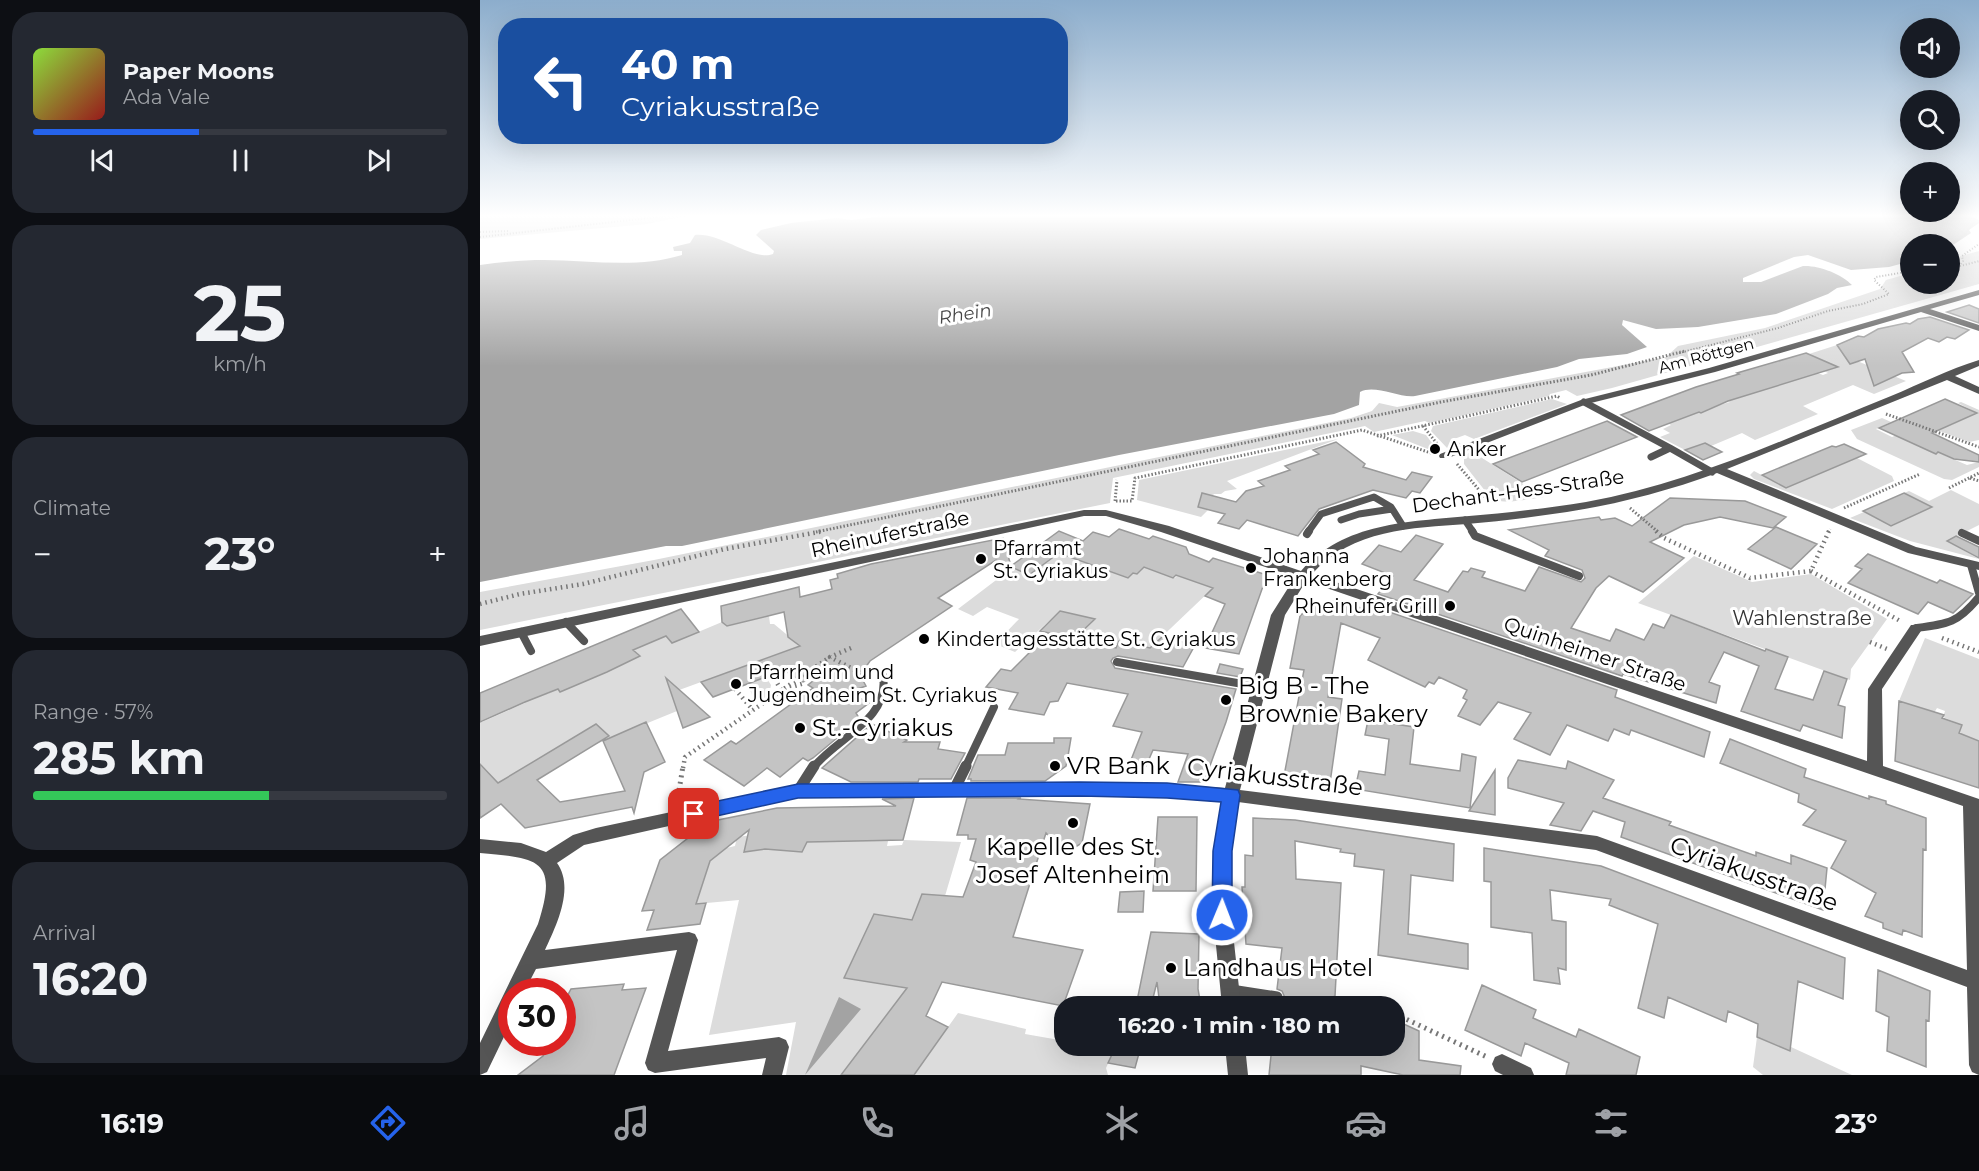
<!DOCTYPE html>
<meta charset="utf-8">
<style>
body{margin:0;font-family:Montserrat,sans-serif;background:#242831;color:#f1f3f6;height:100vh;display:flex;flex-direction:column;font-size:22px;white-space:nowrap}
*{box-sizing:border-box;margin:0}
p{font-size:20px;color:#9ea1a6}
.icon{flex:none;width:33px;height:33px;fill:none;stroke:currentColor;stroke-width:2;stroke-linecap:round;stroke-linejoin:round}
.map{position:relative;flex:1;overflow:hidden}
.side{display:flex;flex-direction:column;gap:12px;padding:12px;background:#0d0f14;width:480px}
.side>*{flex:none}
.top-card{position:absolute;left:18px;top:18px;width:570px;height:126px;border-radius:24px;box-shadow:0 6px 24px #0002;background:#1a4fa0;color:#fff;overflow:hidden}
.controls{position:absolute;left:1420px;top:18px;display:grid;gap:12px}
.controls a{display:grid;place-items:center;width:60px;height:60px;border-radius:50%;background:#171b24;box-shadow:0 6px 24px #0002;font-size:30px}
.speed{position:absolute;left:18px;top:978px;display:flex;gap:12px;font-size:30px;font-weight:700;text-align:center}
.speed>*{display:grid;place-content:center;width:78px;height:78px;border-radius:50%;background:#171b24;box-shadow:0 6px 24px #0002;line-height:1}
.speed .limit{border:9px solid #d22;background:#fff;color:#111}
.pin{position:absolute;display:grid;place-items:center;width:51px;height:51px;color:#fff;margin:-26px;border-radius:12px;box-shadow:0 3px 9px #0006}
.me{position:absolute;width:66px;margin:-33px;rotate:1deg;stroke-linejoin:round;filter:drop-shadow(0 0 4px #0008)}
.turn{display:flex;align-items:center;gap:21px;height:126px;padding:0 24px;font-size:27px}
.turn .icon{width:78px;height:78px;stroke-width:2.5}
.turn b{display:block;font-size:42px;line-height:51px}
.big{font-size:45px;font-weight:700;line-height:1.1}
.side .tile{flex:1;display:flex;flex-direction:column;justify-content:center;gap:9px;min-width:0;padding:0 21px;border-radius:24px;background:#242831}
.side .dial{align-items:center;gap:0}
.dial b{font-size:78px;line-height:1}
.song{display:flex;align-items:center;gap:18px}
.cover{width:72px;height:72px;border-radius:9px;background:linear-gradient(135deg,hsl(90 70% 55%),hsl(0 70% 35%))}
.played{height:6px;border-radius:3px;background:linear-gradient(90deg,#2563eb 40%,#363941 40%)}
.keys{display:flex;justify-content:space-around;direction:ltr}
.heat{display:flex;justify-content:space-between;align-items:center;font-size:33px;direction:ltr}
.charge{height:9px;border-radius:4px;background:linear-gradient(90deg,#34c759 57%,#363941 0)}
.trip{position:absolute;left:574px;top:996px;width:351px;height:60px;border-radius:24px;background:#171b24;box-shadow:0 6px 24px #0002;font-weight:700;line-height:60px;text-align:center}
.dock{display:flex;height:96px;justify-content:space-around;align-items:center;background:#090b0e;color:#9ea1a6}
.dock .icon{width:42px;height:42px}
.dock .current{color:#2563eb}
.dock b{font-size:27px;color:#f1f3f6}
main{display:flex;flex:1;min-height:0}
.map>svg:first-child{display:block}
.green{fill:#dcdcdc}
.water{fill:#a3a3a3}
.building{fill:#c4c4c4;stroke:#999;stroke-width:1.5}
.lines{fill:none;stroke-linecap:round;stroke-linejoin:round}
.path-far3{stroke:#777;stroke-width:2;stroke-dasharray:1 2;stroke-linecap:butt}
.path-far2{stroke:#777;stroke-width:3;stroke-dasharray:1.5 2;stroke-linecap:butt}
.path-far1{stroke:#777;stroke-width:4.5;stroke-dasharray:1.5 4;stroke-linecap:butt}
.path{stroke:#777;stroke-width:5;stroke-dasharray:2 4.5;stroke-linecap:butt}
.service-far2{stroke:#555;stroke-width:7}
.service-far1{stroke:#555;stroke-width:8}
.service{stroke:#555;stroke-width:11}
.minor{fill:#555;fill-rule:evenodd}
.route{fill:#2563eb;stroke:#184099;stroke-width:1.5}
.poi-dot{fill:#000;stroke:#fff;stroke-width:2}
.labels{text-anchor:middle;stroke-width:6;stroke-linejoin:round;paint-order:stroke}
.far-street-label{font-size:16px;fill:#000;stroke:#fff}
.far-water-label{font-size:18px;font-style:italic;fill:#444;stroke:#fff}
.poi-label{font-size:20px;fill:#000;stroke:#fff;text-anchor:start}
.street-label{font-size:20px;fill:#000;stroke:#fff}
.park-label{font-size:20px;fill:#333;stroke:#fff}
.near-poi-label{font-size:24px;fill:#000;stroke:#fff;text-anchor:start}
.near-street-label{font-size:24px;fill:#000;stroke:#fff}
</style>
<main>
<section class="side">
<div class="tile">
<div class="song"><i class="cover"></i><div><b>Paper Moons</b><p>Ada Vale</p></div></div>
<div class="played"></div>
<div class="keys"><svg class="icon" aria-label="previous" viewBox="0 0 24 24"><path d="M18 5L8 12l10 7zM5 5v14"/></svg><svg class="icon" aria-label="pause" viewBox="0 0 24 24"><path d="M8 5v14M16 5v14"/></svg><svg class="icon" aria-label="next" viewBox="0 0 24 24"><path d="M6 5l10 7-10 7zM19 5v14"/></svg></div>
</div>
<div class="tile dial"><b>25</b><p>km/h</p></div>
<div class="tile"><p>Climate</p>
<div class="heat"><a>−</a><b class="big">23°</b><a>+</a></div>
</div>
<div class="tile"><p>Range · 57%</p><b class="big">285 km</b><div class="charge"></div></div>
<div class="tile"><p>Arrival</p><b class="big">16:20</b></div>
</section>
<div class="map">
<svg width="1499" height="1075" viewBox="0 0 1499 1075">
<rect width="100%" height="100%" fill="#fff"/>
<path class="green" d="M0,215H211L167,224L0,239Z
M1499,251V284L1132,388L1097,396L1086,390L1070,394L1069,396L949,423L945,421L894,432L885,426L633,478L630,503L0,630V592L174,560L871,418L892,411L899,403L917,407L1186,357L1198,346L1285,328L1400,289L1406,280L1431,273V284H1470V259Z
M1357,345L1365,356L1426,381L1394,394L1373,385L1323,406L1338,414L1275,440L1262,433L1231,446L1225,443L1205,450L1180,437L1190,433L1183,429L1191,425L1183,420L1207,406L1221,413L1235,403L1240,405L1250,402L1242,398L1296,386L1329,370L1343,375L1348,373L1332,365L1339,359L1329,354Z
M1072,399L1087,404L994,439L985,435L974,439L981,444L968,449L951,431L953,426Z
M1481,402L1499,410V440L1489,442L1430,420L1471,425L1497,413L1478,403Z
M1402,418L1411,422L1396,429L1412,437L1417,435L1487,465L1499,462V467L1472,480L1464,479L1377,439L1371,430Z
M933,431L946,435L955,447L948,449L912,435Z
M858,439L747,481L757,489L745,491L741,494H734L721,508L728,510L721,517L657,500L659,480Z
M991,451L1064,497C1010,505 1018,507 984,464V457Z
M1377,458L1412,476L1414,481L1352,509L1274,479L1270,475L1274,471L1306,488Z
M1471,490L1499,504V525L1467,541L1499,559L1430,541L1370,518L1384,512L1412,526L1451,507L1424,493L1429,491L1449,501Z
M588,545L587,556L623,569L661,566L695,578L701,570L733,588L670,648L640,641L632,647L595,639L615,619L580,611L535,652L515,644L539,619L507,607L493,616L478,609L532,568L549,575Z
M1214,556L1272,582L1331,574L1407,619L1371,669L1370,680L1158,603Z
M289,616L290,624H294L323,648L320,657L306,651L191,693L197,711L16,785L0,764V718L2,722L45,703L43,700L65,690L67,694L78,689L80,692L160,656L153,650L186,636L192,643L242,622L247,626Z
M1445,638L1499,659V741L1479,733L1482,725L1463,717L1465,711L1457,708L1454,713L1419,701Z
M286,677L291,685L289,695L284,700L277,701L273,698L268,684Z
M310,830L299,850L322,852L327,842L393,840L409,836L407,846L422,845L424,840L481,842L465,896L442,894L438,904L475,927L394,915L364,977L433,989L416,1002L361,1075H306L316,1022L229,1035L259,900L216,904L228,866L226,864L238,850L255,846L257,837Z
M478,1013L546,1029L545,1034L585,1041V1046H609L634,1050L626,1068L628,1075H434Z
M1277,1037L1310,1051L1311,1047L1372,1075H1283L1273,1067Z"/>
<path class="water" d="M413,215H1489L1499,220V223L1489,230L1491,233L1470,247V244H1431V261L1409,267L1371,270L1328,255L1314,257L1263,278V282H1281L1323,266C1338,265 1362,274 1372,285L1357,288L1348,294L1296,314L1218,327L1176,329L1143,320L1142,325L1167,347L1147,354L1099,359L1077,367L935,396C918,398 895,384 880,392L879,405L854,414L639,455L202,546H186L0,582V265C21,262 43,260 64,260C111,260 156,269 202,255V251H194L193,247L210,243L215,235C240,232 274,262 293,254L294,251L276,235L281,230L311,223L357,218L371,220Z
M359,997L381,1009L325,1075Z"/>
<path class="building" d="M1489,305L1499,309V323L1467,312Z
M1450,317L1489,330L1475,339L1467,337L1459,342L1448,338L1422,352L1434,372L1422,373L1394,386L1385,359L1370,364L1357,345L1378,336L1384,337L1398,329L1426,323L1430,324L1438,319Z
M1326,353L1358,367L1248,401L1221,413L1219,412L1169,431L1141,415L1216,387L1259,374L1257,373Z
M1465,399L1497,413L1452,433L1499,455V462L1474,459L1458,452L1456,454L1399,428Z
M1127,421L1157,437L1042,482L1013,464Z
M856,442L885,464L883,467L926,480L932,472L952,477L940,493L932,491L926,498L893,490L839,509L818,536L767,520L759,529L738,523L745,514L718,507L722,493L756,502L766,491L784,486L778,481L810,470L805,466L839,454L833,450Z
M1225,443L1242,452L1223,460L1205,450Z
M1364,444L1386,454L1306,488L1282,475L1352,446L1356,447Z
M1424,493L1452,507L1411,526L1383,511Z
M1190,498L1265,501L1306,517L1293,528L1240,517L1204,525L1170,542L1204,558L1163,592L1129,576L1116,588L1091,628L1130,641L1136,629L1164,640L1173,624L1184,628L1191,615L1285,651L1286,649L1308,657L1295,689L1333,700L1344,671L1367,679L1358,705L1365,707L1362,738L1323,725L1320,731L1261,711L1279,666L1244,652L1229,682L1240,686L1236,703L1143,674L1142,676L898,594L913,576L882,564L899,545L921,552L936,535L963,544L934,580L968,592L983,571L988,572L991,568L1005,572L1002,577L1045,591L1059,567L1101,582L1105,578L1102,570L1065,556L1069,550L1029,530L1119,517L1121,520L1135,518L1152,526Z
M1296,527L1337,544L1311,569L1268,549Z
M639,529L669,539L673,536L706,547L709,554L729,562L733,558L787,575L759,654L725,648L745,604L725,596L733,588L696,575L693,578L664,567L657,574L653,573L648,578L579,553L549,575L516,560L458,598L472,606L390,661L380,675L386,686L369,692L389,703L376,713L379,718L375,723L333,758L328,761L323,758L300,777L287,768L264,786L224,760L251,741L256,744L333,688L328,685L334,680L333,678L323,682L304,670L233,697L221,682L320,646L308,637L304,612L247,626L242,622L241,606L319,587L320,597L352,589L350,580L358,578L357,574L391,564L523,538L531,566L579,531L603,541L613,532L629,537Z
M1476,536L1499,547V558L1467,541Z
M1388,554L1457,583L1460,580L1493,594L1473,613L1448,602L1438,614L1368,583L1382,569L1375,566Z
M856,601L885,609L889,605L1137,690L1135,697L1230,732L1224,757L1151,730L1149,735L1134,729L1128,741L1087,725L1070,755L1034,739L1051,713L1018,702L1000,725L978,716L987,700L983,698L987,690L959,677L954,684L949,682L945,687L888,660L900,638L861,623L848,697L862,699L850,783L804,776L824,670L810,668L820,616L833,604Z
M201,609L219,632L192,643L186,636L153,650L160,656L127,672L80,692L78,689L45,702L0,722V693Z
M580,611L615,619L594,639L636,648L639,641L670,648L682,637L715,645L703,667L638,656L633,658L631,661L635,668L756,689L746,722L724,782H698L708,754L673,750L666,766L649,765L662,732L633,726L648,694L587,683L578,701L570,702L564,715L529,709L538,693L506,687L521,669L531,671L569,633L560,631Z
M740,664L763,669L760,677L737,673Z
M186,678L230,717L203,728Z
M1419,701L1464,715L1462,718L1482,725L1479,733L1499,741V788L1415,761Z
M888,720L934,727L930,764L980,771L982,754L996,757L990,808L875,789L879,771L905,775L909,739L885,735Z
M166,722L185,762L164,772L154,813L152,807L45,828L21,804L0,818V764L18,783L116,724L129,736L57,780L80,802L145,791L123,741Z
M392,724L427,740L424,742H460L458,749L485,753L471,779H439L438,782H371L342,768Z
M574,738H591L588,756L586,766L565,781H491V779H488L498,755H525L528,743H574Z
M1250,739L1326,769L1324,777L1389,799V796L1406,801V804L1446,818V850L1443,849L1442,937L1423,930L1422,935L1403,928V923L1385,916L1396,893L1351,868L1366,841L1323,825L1336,810L1318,802L1319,794L1240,763Z
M1038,760L1086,769L1088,761L1134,780L1123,798L1191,822L1189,825L1276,856V852L1311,864V855L1347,868L1343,910L1141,837L1145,822L1113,811L1101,831L1070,825L1084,803L1028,788V778Z
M1015,770V815L989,811Z
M434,798L423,840L327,842L322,852L285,849L264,852L269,830L230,861L216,904L226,903L220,924L167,930L174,910L162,911L180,860L221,828L230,834L233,821L297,808L416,806L402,799Z
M487,798H541L539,799L610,804L602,843L592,849H581L566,833L533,937L603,950L583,1006L462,982L446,1016L468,1027L434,1075H361L427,988L364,978L394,914L432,920L442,894L483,897L496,862L490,860L496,839H488V835H477Z
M678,817H717L716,891H673Z
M773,818L815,820L974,844L973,881L931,875L928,934L988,944V969L898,955L904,870L874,866L875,854L860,852L861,849L815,841L816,879L861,883L855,996L849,999L848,1006H796L803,1002L805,998L802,991L797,989L802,948L766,944L762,887H765V855L773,856Z
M1004,848L1121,866L1365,958L1363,999L1318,981L1310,1051L1277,1037L1278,1024L1248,1011L1246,1022L1188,997L1184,1018L1158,1008L1178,924L1129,905L1131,899L1070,890L1072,920L1086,922V970L1078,968L1080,984L1054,980L1052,933L1011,927V882L1004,881Z
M664,891L663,912H638L640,892Z
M671,932L719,934L718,989L721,1006H680L677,982L671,1006H656Z
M1398,970L1450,991L1449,1021L1446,1020V1067L1407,1051L1409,1017L1396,1011Z
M144,984L142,990L166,988L134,1075H38L63,1056L69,1042H82V1006L91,989Z
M1002,985L1056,1010L1053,1018L1096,1037L1099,1029L1160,1057L1156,1075H1086L1089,1063L1045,1043L1041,1056L985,1030Z
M915,1020L939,1031V1060L981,1066L980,1075H923L881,1066V1075H789L792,1046H915Z
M636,1046H661L655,1068L628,1063Z"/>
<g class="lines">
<path class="path-far3" d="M0,232L28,231
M0,237L195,215
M1480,266L1499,261
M1470,268L1479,266L1483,261L1482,256L1499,244
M1199,353L1298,328L1348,311L1383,304L1409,294L1394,280L1396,277L1431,271"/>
<path class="path-far2" d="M1406,414L1499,447
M943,426L958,445
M897,436L1077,396L1080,398
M977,464L1011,504
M1490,478L1499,481
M1469,488L1499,473
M635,501L637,480
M636,501H652L655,478L882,430L951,453
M1150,508L1178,532
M1364,508L1440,474
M336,532L961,402L1111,375L1205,351
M1348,532L1350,529"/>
<path class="path-far1" d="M1176,531L1184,538L1270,578L1331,571L1349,531
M1331,571L1422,622
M0,604L40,594L103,584L245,549L344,531
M1462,638L1499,652
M1390,642L1407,649
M371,648L350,657L390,678
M292,674L301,690L325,683
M255,689L273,710
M203,768L205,757L350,657"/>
<path class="path" d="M197,803L203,766
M915,1014L1007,1057"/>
<path class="service-far2" d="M1104,402L1190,448L1171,457
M1190,448L1232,472
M861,520L879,514L912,509
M985,520L993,532
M828,532L841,514L894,497L911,507L923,526"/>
<path class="service-far1" d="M992,531L995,536L1099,576
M1482,533L1499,541
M827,534L829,531
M1491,565L1499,593
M86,622L104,641
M1436,628C1468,624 1478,623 1499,597
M41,632L51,651
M637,662L780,687
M333,768C356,738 410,720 403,676
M485,768L514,707"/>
<path class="service" d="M474,790L486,766
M318,791L334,766
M751,990L797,997
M855,1004L881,1006"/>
<path class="minor" d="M1499,290V295L1450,309L1499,325V331L1441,312L1235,372L1107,404L968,458H960L959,456L960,454L1101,400L1229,368Z
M1499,360V366L1475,376L1499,387V394L1467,380L1247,469L1436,547L1499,562V570L1428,553L1237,473C1188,491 1138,504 1087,512C1054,517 1021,521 987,524C931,528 873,529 832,574L1387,761L1388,689L1431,625H1441L1443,628L1402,689L1403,766L1499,799V1075L1492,1072L1489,1065L1487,987L1116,850L758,802L750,851L751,915L761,1006H742L733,915L734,851L742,801L687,796L582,795L318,797L104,845L77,863C95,888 76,926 65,950L209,932L215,934L218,940L188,1051L299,1037L306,1040L309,1047L302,1075H282L286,1058L175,1073L168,1070L165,1063L197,950L56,969L44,992H32V1020L7,1072L0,1075V1043L58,924C79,859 58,858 0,853V839L41,843L66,852L93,835L116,828L318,785L582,783L687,784L745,788L791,615L815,577L681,532L626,516H604L0,646V636L604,510H626L689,526L821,571C865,522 928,522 989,516C1028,513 1068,508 1106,502C1213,483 1311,436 1411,396C1440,384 1469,369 1499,360ZM826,581L1483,806L1487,970L1117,836L760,790L805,615Z
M745,1046H765L768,1075H748Z
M1022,1054L1051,1068L1054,1075H1023L1015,1071L1012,1064L1015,1057Z"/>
</g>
<linearGradient id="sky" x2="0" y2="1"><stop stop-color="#8cadcc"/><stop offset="0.59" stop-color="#fff"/><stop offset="1" stop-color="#fff" stop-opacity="0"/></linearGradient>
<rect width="1499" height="366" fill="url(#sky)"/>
<path class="route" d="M600,782L687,783L758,790L760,795L752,851V915L749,921L742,924L735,921L732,915L733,851L741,802L687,798L600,796L318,798L214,821L208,819L205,814L208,808L214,806L318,784Z"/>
<g class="poi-dot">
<circle cx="955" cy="449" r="6"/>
<circle cx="501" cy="559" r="6"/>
<circle cx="771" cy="568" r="6"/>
<circle cx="970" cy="606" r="6"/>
<circle cx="444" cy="639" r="6"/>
<circle cx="256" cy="684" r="6"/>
<circle cx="746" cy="700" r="6"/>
<circle cx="320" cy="728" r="6"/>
<circle cx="575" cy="766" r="6"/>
<circle cx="593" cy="823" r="6"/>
<circle cx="691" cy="968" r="6"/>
</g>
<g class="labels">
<g class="far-street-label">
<text transform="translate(1226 355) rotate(-15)" y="6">Am Röttgen</text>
</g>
<g class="far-water-label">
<text transform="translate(485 314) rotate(-9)" y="6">Rhein</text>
</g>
<g class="poi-label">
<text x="967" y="456">Anker</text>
<text x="513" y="555">Pfarramt<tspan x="513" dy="23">St. Cyriakus</tspan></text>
<text x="783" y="563">Johanna<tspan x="783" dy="23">Frankenberg</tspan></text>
<text x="958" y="613" text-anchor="end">Rheinufer Grill</text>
<text x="456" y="646">Kindertagesstätte St. Cyriakus</text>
<text x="268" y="679">Pfarrheim und<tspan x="268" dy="23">Jugendheim St. Cyriakus</tspan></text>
</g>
<g class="street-label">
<text transform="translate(1038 491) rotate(-8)" y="7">Dechant-Hess-Straße</text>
<text transform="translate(410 534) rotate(-12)" y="7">Rheinuferstraße</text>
<text transform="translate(1115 654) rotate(19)" y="7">Quinheimer Straße</text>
</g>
<g class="park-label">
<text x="1322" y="625">Wahlenstraße</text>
</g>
<g class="near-poi-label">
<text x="758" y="694">Big B - The<tspan x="758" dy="28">Brownie Bakery</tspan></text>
<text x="332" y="736">St.-Cyriakus</text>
<text x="587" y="774">VR Bank</text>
<text x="593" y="855" text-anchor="middle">Kapelle des St.<tspan x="593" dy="28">Josef Altenheim</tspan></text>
<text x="703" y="976">Landhaus Hotel</text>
</g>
<g class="near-street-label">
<text transform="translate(795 777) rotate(7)" y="8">Cyriakusstraße</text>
<text transform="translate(1274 874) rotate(20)" y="8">Cyriakusstraße</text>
</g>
</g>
</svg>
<div class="controls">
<a><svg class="icon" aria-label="sound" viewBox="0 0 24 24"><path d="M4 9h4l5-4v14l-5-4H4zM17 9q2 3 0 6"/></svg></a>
<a><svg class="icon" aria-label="search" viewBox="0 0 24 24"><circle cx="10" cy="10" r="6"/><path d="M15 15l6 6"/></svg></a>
<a>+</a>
<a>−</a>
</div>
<div class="speed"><div class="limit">30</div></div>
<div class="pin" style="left:214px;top:814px;background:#d93025"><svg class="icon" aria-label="arrive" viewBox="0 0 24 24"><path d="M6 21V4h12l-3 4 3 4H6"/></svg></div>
<svg class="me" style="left:742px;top:915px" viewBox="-20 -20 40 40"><circle r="17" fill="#2563eb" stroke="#fff" stroke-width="3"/><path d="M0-11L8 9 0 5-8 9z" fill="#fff"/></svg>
<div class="trip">16:20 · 1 min · 180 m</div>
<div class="top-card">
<div class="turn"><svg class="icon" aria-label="left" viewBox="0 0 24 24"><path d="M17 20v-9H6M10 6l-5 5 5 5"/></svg><div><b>40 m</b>Cyriakusstraße</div></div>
</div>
</div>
</main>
<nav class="dock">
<b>16:19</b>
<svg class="icon current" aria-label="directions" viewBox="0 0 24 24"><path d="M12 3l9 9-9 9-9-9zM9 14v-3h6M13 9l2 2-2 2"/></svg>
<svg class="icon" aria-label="music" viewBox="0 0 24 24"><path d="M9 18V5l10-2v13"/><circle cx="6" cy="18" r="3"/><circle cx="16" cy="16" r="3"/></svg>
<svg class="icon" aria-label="phone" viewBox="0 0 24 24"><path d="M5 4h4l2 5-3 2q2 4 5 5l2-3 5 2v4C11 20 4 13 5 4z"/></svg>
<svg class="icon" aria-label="climate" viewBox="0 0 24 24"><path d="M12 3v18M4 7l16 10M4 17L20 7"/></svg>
<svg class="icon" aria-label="car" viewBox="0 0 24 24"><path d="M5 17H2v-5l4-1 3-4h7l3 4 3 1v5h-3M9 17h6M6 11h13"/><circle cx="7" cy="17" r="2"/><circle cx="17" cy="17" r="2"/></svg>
<svg class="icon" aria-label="filters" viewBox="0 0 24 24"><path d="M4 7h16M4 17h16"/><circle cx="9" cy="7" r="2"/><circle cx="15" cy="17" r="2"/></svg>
<b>23°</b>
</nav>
